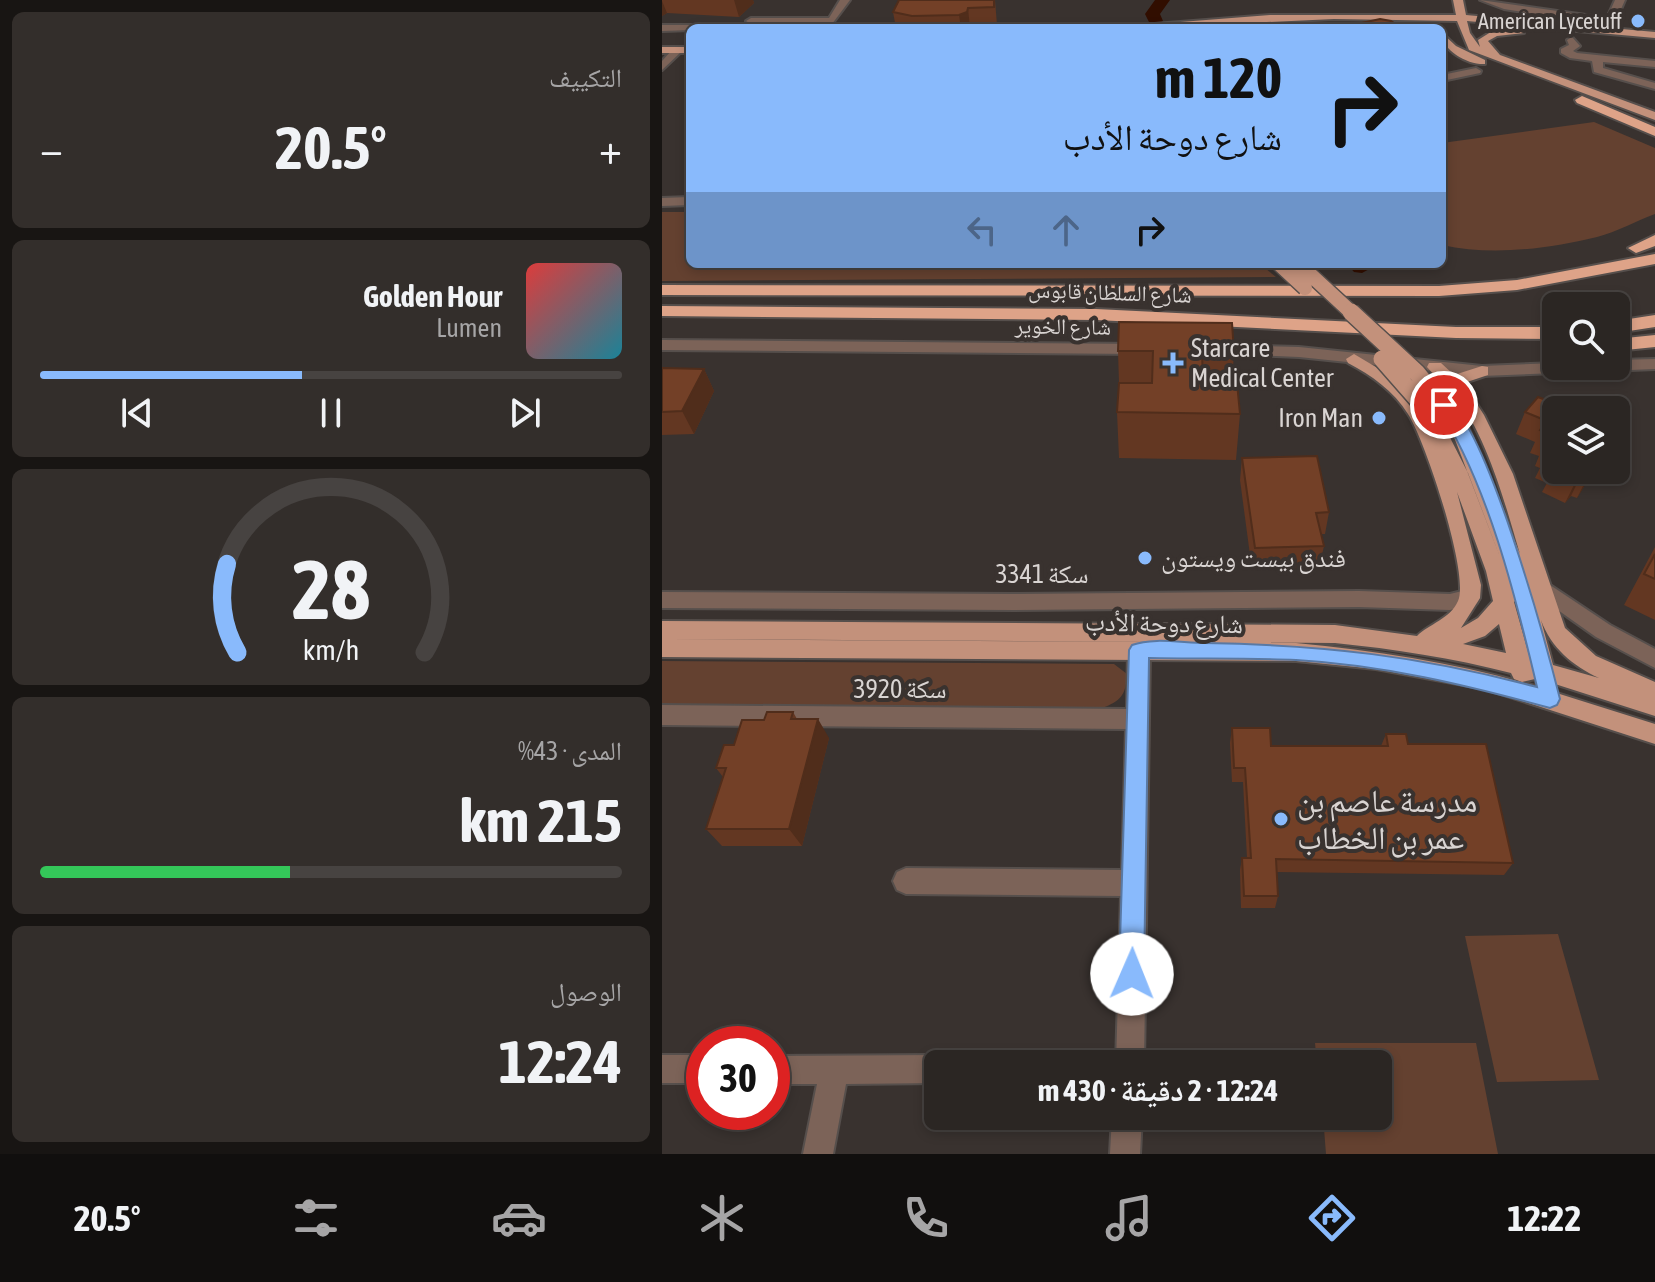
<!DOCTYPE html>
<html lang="ar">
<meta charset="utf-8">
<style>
body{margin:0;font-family:"Asap Condensed","Noto Naskh Arabic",sans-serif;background:#332e2b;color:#f1f3f6;direction:rtl;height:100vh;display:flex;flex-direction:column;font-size:30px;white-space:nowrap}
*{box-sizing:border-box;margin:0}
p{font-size:26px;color:#a6a5a6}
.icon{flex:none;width:44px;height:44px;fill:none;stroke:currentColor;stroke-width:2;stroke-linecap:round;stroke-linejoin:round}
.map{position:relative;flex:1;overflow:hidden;direction:ltr}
.drawer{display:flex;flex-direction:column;gap:12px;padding:12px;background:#181513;width:662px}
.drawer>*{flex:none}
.top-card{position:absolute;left:24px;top:24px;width:760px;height:244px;border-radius:12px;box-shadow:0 4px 12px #0003,0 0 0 2px #474341;direction:rtl;background:#89bafc;color:#111;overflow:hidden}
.fabs{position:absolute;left:880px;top:292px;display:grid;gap:16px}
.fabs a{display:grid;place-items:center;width:88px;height:88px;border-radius:12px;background:#2b2623;box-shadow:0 4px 12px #0003,0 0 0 2px #474341;font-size:40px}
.speed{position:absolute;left:24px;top:1026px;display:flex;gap:16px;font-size:40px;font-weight:700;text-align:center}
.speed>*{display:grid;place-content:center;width:104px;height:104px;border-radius:50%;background:#2b2623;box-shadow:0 4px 12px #0003,0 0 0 2px #474341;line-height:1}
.speed .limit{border:12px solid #d22;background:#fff;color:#111}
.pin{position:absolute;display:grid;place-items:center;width:68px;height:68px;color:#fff;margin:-34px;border:4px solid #fff;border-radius:50%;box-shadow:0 2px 8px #0007}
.me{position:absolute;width:88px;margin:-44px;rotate:1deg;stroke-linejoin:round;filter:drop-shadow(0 0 6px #0008)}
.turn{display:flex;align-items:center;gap:28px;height:168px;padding:0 32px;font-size:36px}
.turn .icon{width:104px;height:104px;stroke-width:2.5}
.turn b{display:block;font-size:56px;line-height:68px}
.lanes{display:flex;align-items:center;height:76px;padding:0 32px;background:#0003;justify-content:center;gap:40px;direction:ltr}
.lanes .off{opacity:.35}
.big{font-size:60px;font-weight:700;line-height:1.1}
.drawer .widget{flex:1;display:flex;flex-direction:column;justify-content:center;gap:12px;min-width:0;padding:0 28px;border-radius:12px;background:#332e2b}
.drawer .dial{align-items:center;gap:0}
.dial svg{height:208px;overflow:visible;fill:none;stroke:#474341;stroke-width:7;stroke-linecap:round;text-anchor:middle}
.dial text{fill:#f1f3f6;stroke:none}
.song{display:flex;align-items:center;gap:24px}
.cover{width:96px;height:96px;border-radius:12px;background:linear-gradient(135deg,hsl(0 70% 55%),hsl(190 70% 35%))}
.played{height:8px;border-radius:4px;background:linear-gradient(90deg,#89bafc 45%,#474341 45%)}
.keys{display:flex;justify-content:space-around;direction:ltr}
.heat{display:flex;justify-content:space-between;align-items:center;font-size:44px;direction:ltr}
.charge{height:12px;border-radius:6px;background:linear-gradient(90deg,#34c759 43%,#474341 0)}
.trip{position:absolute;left:262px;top:1050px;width:468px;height:80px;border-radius:12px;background:#2b2623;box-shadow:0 4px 12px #0003,0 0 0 2px #474341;font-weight:700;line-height:80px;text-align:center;direction:rtl}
.tab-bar{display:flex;height:128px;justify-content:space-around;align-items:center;background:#110f0e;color:#a6a5a6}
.tab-bar .icon{width:56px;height:56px}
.tab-bar .current{color:#89bafc}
.tab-bar b{font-size:36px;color:#f1f3f6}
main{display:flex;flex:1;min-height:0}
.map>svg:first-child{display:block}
.green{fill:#644130}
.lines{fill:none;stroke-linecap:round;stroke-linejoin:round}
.river{fill:#310e00;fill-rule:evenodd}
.minor-casing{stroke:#564f4c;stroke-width:4}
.major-casing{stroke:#564f4c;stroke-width:4}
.highway-casing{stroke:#564f4c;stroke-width:4}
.minor{fill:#7c6358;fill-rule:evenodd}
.major{fill:#c3917b;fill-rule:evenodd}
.highway{fill:#dea388;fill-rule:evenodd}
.major-bridge-far1-casing{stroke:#564f4c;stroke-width:17;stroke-linecap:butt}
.major-bridge-casing{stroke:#564f4c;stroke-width:20;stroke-linecap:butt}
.major-bridge-far1{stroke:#c3917b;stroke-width:14}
.major-bridge{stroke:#c3917b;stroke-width:17}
.wall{fill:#633722}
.shaded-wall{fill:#502d1b}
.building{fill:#734027;stroke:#502d1b;stroke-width:2}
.route{fill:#89bafc;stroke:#5979a4;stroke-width:2}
.poi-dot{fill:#89bafc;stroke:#39322f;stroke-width:3}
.labels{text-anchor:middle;stroke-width:8;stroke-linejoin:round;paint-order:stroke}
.far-poi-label{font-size:22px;fill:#d9d4d2;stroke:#39322f;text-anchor:end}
.far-street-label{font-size:22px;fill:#d9d4d2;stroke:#39322f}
.poi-label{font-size:26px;fill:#d9d4d2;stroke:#39322f;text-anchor:start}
.street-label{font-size:26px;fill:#d9d4d2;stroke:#39322f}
.near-poi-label{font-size:32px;fill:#d9d4d2;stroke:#39322f;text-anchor:start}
</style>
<main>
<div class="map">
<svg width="993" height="1154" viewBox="0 0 993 1154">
<rect width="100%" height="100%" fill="#39322f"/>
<path class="green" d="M932,122L993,148V214C974,221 955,232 935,237C886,249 829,256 780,245V143Z
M0,212H28V264H598L614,277L0,281Z
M0,661L452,664L465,674C464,695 459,701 440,708L0,704Z
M896,934L937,1080L835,1082L803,936Z
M653,1043H814L836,1154H664L661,1116H716V1064H655Z"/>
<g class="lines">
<path class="river" d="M493,0H508L498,14L501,21L493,26L488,24L483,14Z
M685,264H709L711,267L700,273L692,272Z"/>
<g class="minor-casing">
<path id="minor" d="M178,0H188L170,24H89L84,21L89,18H167Z
M818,0L945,18L953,0H963L953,23L948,26L842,9Z
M0,25H84L89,28L0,31Z
M910,37L918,46L911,51L915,53L993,61V67L941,62V68L993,83V89L932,72L930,61L908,58L899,53V49L907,45L905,40Z
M10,50L19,52L0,70V61Z
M814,68L819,71L818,73L780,81V75Z
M28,197V205L0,206V198Z
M0,340L480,344L488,349L480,354L0,350Z
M548,345L637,347L820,366L894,363V366H954V360L993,359V369L820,376L637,357L542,353L540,350Z
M876,577L948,625L993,649V668L934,637L869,591L866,585L869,579Z
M808,589L815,591L818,597L815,603L788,610L697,607L350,610L0,608V592L350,594L697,591L788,594Z
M477,641L485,644L488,650L482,1064H454L459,896L244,894L235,890L231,881L235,872L244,868L460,870L464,729L0,725V705L465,709L466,650L469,644Z
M0,1055H42V1083H0Z
M276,1055L286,1059L288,1064H276V1083L184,1084L171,1154H141L155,1084H110V1056Z
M450,1116H480L478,1154H448Z"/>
</g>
<g class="major-casing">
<path id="major" d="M791,0H801L804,15L993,32V38L805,21L808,33L818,47L816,40L832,30L862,29V33L835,36L826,41L838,55L993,112V120L807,50L795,21L672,19L475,28L480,25L608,15H794Z
M780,33L794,46L823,60V64C806,65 780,51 780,33Z
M0,47H28V53H0Z
M692,354L734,379L764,414H776L806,473L843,570L787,424L790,420L796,418L805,424L858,554C842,500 826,439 792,393C784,383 773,377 765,367L767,363H779L792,375L820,366L826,367V375L805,382L804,387L822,415L851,474L903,628L934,656L993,682V716L893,684L885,690L993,724V744L823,689L714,669L634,661L0,657V639L634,643C716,651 797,663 876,687L873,679L860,682L852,679L849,673C791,658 732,649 673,643L0,639V621L673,625L755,636C767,624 788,619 796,601C808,575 763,440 746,414C732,391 709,375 686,363L684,359ZM795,492L824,571L831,601L816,618L799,628L818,598L819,585ZM853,601L868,659L852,602ZM879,620C889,648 911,666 937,678L891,665ZM837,624L844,653L801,644L823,636Z"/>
</g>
<g class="highway-casing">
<path id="highway" d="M920,96L993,127V136L915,103L913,100Z
M993,235V246L974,253L966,248Z
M993,254V264L855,290L777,296L0,295V285L777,286L855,280Z
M0,306L434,309L794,327H894V339L794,338L434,320L0,316Z
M993,315V327L954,333V321Z
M993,335V347L954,351V339Z"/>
</g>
<use href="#minor" class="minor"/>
<use href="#major" class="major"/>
<use href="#highway" class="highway"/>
<g class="major-bridge-far1-casing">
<path id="major-bridge-far1" d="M617,264L643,288
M637,264L691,314"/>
</g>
<g class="major-bridge-casing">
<path id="major-bridge" d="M689,312L755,373L796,424
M720,359L763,408"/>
</g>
<use href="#major-bridge-far1" class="major-bridge-far1"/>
<use href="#major-bridge" class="major-bridge"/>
</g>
<path class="wall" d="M0,0H91L92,3L77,17L5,13L0,16Z
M333,0L335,25L308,28H234L231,12Z
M456,351L572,352L570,383L578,414L574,460L457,458L455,412L457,383Z
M0,368L42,369L52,391L32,434L0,435Z
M897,405L894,410V470H932L915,498L909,496L903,503L880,492L885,483L873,478L878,468L873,466L877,456L868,453L873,442L854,434L863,412Z
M580,458L667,512L663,534H659L662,546L657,568L590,570L578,480Z
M993,547V620L962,605Z
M131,712L135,719L167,738L140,846H60L44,829L61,777L54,768L102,720Z
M570,728L609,746H719L724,734L746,744L851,863L842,875L614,872L616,896L613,908H579L578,870L580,858H585L581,782H570L568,743Z"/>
<path class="shaded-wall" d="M72,0H91L92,3L77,17Z
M0,1L5,13L0,16Z
M306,8L308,28H299L297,15Z
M783,51L780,66V52Z
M42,369L52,391L32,434L20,411Z
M930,470H932L915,498L926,476Z
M920,473L909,496L903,503L914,481Z
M156,719L167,738L140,846L127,829Z"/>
<path class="building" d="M237,0H332V7L306,8L305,12L297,15L250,16L231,12Z
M718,19L729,21L739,28H696L700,23Z
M457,322L570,323L572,352H540L541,382L575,383L578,414L455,412L457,383H490L491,351H456Z
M0,368L42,369L20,411L0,412Z
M876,397L897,405L899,402L920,410H894V461L883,456L890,446L883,443L889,435L878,430L885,421L863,412Z
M655,456L667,512L654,513L662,546L593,548L580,458Z
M894,465V470H930L926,476L920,473L914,481L891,470Z
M993,554V579L982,574Z
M105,712H131L129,719H156L127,829H44L64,768H54L62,745H72L80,720H102Z
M570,728H608L609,746H726L724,734H744L746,744H824L851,863L614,859L616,896H582L580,858H589L583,768H572Z"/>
<path class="route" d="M782,400C822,413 886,651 898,699L895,705L888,708C804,685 721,665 634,660C585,658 536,659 487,658L482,974L478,983L470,986L461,983L457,974L467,650L470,645C491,637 521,643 543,643C663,645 758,656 875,687C854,598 825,480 774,405Z"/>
<g class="poi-dot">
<circle cx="976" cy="21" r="8"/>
<path d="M507 351h8v8h8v8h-8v8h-8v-8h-8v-8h8z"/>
<circle cx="717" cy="418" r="8"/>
<circle cx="483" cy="558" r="8"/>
<circle cx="619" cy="819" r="8"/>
</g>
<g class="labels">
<g class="far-poi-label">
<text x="960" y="29">American Lycetuff</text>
</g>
<g class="far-street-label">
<text transform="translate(448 292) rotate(2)" y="8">شارع السلطان قابوس</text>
<text transform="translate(401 326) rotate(1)" y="8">شارع الخوير</text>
</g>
<g class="poi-label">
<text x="529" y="357">Starcare<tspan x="529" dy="30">Medical Center</tspan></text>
<text x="701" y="427" text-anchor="end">Iron Man</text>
<text x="499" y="567">فندق بيست ويستون</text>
</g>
<g class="street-label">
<text x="380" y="583">سكة 3341</text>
<text transform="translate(502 623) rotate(1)" y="9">شارع دوحة الأدب</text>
<text x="238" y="698">سكة 3920</text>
</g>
<g class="near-poi-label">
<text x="635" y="812">مدرسة عاصم بن<tspan x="635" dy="37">عمر بن الخطاب</tspan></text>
</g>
</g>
</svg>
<div class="fabs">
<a><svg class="icon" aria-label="search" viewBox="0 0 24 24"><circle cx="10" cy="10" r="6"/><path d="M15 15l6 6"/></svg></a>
<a><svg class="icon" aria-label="layers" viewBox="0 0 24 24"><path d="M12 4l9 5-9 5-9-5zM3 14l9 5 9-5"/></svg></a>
</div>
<div class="speed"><div class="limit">30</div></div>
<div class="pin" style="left:782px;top:405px;background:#d93025"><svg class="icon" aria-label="arrive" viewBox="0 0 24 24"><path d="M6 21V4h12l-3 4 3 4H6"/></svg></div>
<svg class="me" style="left:470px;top:974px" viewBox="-20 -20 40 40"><circle r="19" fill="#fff"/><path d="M0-13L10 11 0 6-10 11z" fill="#89bafc"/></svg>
<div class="trip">12:24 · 2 دقيقة · 430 m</div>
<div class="top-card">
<div class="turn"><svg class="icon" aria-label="right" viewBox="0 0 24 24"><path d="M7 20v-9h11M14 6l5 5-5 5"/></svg><div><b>120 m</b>شارع دوحة الأدب</div></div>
<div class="lanes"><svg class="icon off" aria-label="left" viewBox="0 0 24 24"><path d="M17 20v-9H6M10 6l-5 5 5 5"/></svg><svg class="icon off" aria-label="ahead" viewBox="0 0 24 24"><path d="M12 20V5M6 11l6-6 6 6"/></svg><svg class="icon" aria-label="right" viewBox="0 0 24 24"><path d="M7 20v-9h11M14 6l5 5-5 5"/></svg></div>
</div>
</div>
<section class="drawer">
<div class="widget"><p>التكييف</p>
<div class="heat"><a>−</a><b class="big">20.5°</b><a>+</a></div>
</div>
<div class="widget">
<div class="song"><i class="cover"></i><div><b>Golden Hour</b><p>Lumen</p></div></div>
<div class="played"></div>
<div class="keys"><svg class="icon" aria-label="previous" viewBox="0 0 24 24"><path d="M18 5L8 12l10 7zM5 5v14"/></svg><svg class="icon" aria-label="pause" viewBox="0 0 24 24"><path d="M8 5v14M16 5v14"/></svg><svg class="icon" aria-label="next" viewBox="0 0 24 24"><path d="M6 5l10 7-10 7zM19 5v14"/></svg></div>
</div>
<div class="widget dial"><svg viewBox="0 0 100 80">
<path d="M14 69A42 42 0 1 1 86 69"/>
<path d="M14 69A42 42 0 0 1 10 35" stroke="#89bafc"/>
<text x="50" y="56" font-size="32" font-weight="700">28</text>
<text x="50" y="72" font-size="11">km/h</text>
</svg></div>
<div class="widget"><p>المدى · 43%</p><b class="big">215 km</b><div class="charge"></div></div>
<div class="widget"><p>الوصول</p><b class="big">12:24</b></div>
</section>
</main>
<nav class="tab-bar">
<b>12:22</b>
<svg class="icon current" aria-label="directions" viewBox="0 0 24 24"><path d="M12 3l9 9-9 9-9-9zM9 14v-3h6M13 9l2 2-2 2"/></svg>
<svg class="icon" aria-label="music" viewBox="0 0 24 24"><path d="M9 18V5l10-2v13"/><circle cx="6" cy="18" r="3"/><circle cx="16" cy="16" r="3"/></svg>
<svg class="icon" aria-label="phone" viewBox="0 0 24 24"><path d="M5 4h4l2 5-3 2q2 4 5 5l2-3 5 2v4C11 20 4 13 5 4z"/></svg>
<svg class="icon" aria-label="climate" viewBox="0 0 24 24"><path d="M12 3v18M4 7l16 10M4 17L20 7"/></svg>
<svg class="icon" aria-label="car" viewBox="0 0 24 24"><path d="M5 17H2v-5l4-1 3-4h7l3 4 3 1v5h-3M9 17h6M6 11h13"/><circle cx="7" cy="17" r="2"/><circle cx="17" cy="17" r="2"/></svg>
<svg class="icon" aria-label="filters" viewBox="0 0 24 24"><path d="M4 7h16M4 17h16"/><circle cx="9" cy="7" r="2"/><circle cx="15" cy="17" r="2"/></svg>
<b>20.5°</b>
</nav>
